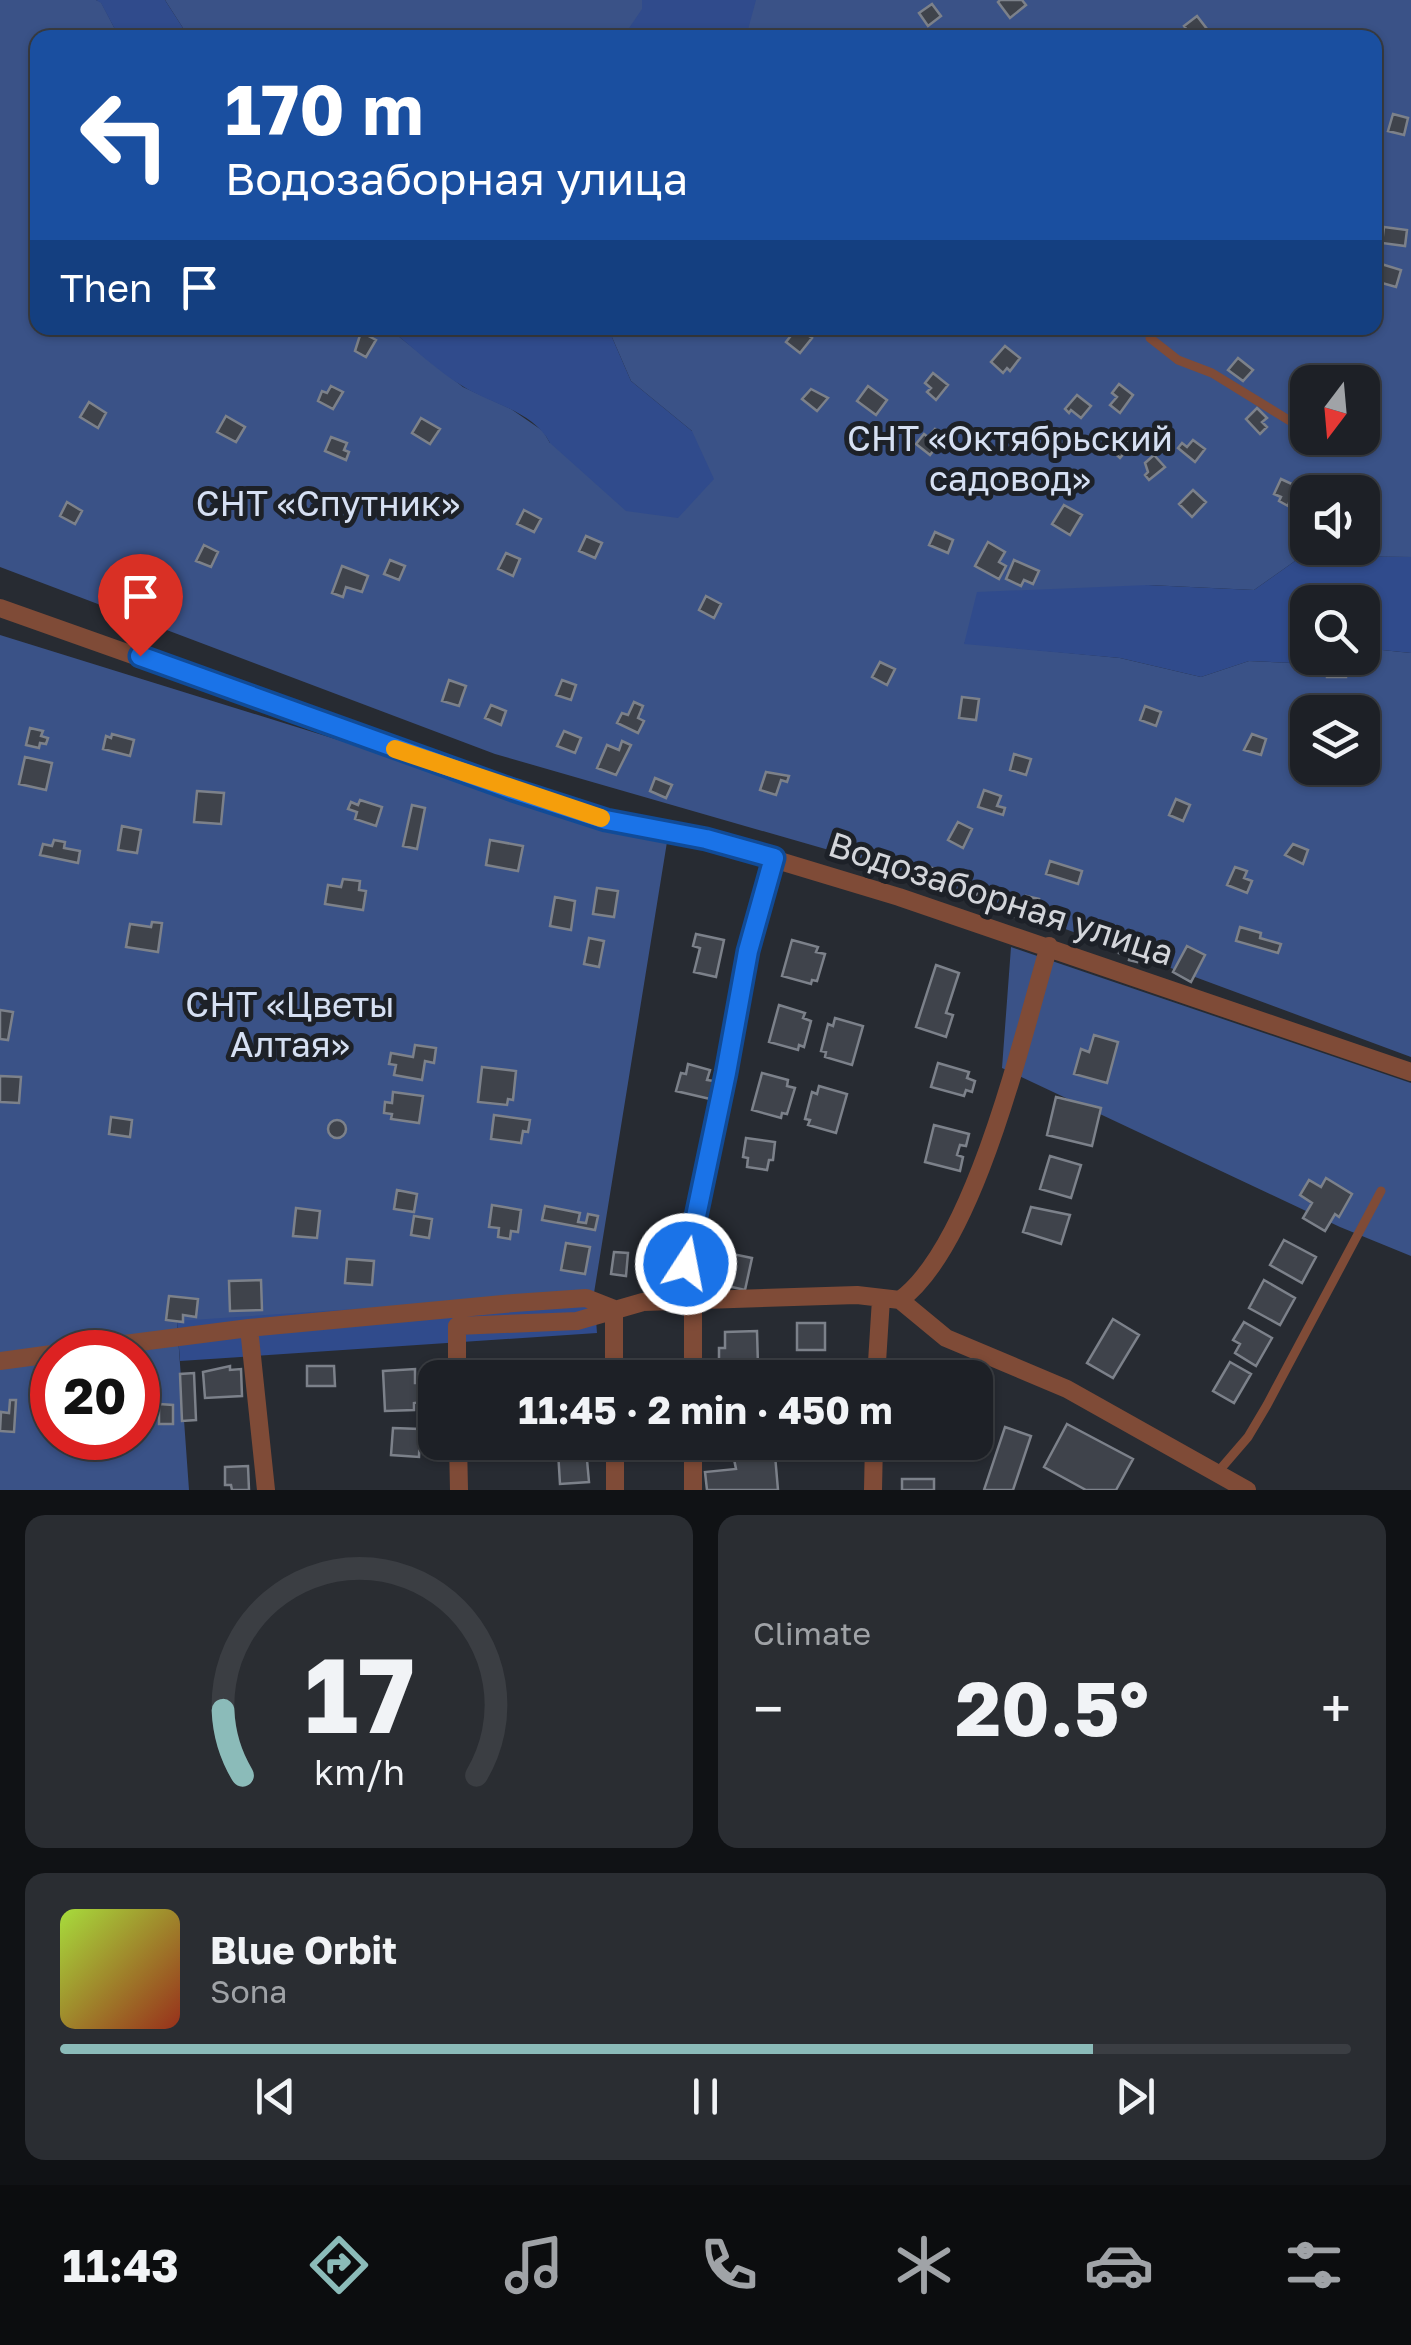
<!DOCTYPE html>
<meta charset="utf-8">
<style>
body{margin:0;font-family:"Golos Text",sans-serif;background:#2a2d32;color:#f1f3f6;height:100vh;display:flex;flex-direction:column;font-size:38px;white-space:nowrap}
*{box-sizing:border-box;margin:0}
p{font-size:32px;color:#a0a3a7}
.icon{flex:none;width:55px;height:55px;fill:none;stroke:currentColor;stroke-width:2;stroke-linecap:round;stroke-linejoin:round}
.map{position:relative;height:1490px;overflow:hidden}
.side{display:flex;flex-direction:column;gap:25px;padding:25px;background:#101215;flex:1}
.side>*{flex:none}
.hud{position:absolute;left:30px;top:30px;width:1352px;height:305px;border-radius:20px;box-shadow:0 2px 8px #0004,0 0 0 2px #3b3e43;background:#1a4fa0;color:#fff;overflow:hidden}
.needle{width:65px;rotate:196deg}
.fabs{position:absolute;left:1290px;top:365px;display:grid;gap:20px}
.fabs a{display:grid;place-items:center;width:90px;height:90px;border-radius:20px;background:#1d2026;box-shadow:0 2px 8px #0004,0 0 0 2px #3b3e43;font-size:50px}
.speed{position:absolute;left:30px;top:1330px;display:flex;gap:20px;font-size:50px;font-weight:700;text-align:center}
.speed>*{display:grid;place-content:center;width:130px;height:130px;border-radius:50%;background:#1d2026;box-shadow:0 2px 8px #0004,0 0 0 2px #3b3e43;line-height:1}
.speed .limit{border:15px solid #d22;background:#fff;color:#111}
.pin{position:absolute;display:grid;place-items:center;width:85px;height:85px;color:#fff;margin:-102px -42px;border-radius:50% 50% 50% 0;rotate:-45deg;box-shadow:0 0 10px #0007}
.pin .icon{rotate:45deg}
.me{position:absolute;width:110px;margin:-55px;rotate:11deg;stroke-linejoin:round;filter:drop-shadow(0 0 8px #0008)}
.turn{display:flex;align-items:center;gap:35px;height:210px;padding:0 30px;font-size:45px}
.turn .icon{width:130px;height:130px;stroke-width:2.5}
.turn b{display:block;font-size:70px;line-height:85px}
.then{display:flex;align-items:center;height:95px;padding:0 30px;background:#0003;gap:20px;font-size:38px}
.big{font-size:75px;font-weight:700;line-height:1.1}
.side .widget{flex:1;display:flex;flex-direction:column;justify-content:center;gap:15px;min-width:0;padding:0 35px;border-radius:20px;background:#2a2d32}
.side .dial{align-items:center;gap:0}
.dial svg{height:260px;overflow:visible;fill:none;stroke:#3b3e43;stroke-width:7;stroke-linecap:round;text-anchor:middle}
.dial text{fill:#f1f3f6;stroke:none}
.song{display:flex;align-items:center;gap:30px}
.cover{width:120px;height:120px;border-radius:15px;background:linear-gradient(135deg,hsl(80 70% 55%),hsl(10 70% 35%))}
.played{height:10px;border-radius:5px;background:linear-gradient(90deg,#8bbbb9 80%,#3b3e43 80%)}
.keys{display:flex;justify-content:space-around;direction:ltr}
.heat{display:flex;justify-content:space-between;align-items:center;font-size:55px;direction:ltr}
.side .tiles{flex:1;display:grid;gap:25px;grid-template-columns:1fr 1fr}
.widget:last-child{grid-column:span 2}
.trip{position:absolute;left:418px;top:1360px;width:575px;height:100px;border-radius:20px;background:#1d2026;box-shadow:0 2px 8px #0004,0 0 0 2px #3b3e43;font-weight:700;line-height:100px;text-align:center}
.tab-bar{display:flex;height:160px;justify-content:space-around;align-items:center;background:#0c0d0f;color:#a0a3a7}
.tab-bar .icon{width:70px;height:70px}
.tab-bar .active{color:#8bbbb9}
.tab-bar b{font-size:45px;color:#f1f3f6}
.map>svg:first-child{display:block}
.green{fill:#3a5287;fill-rule:evenodd}
.forest{fill:#304b8c}
.building{fill:#3f434b;stroke:#7c818a;stroke-width:2.5}
.lines{fill:none;stroke-linecap:round;stroke-linejoin:round}
.service{stroke:#7f4b37;stroke-width:9}
.minor{stroke:#7f4b37;stroke-width:18}
.route-casing{stroke:#114b97;stroke-width:25}
.route{stroke:#1a73e8;stroke-width:18}
.slow{stroke:#f59e0b;stroke-width:18}
.labels{text-anchor:middle;stroke-width:10;stroke-linejoin:round;paint-order:stroke}
.park-label{font-size:35px;fill:#d6e0f3;stroke:#1d2128}
.street-label{font-size:35px;fill:#d3d5da;stroke:#1d2128}
</style>
<div class="map">
<svg width="1411" height="1490" viewBox="0 0 1411 1490">
<rect width="100%" height="100%" fill="#272b32"/>
<path class="green" d="M0,0H96L101,2L119,37L38,38V328H388L463,387L511,409L543,431L550,443L692,431L631,381L608,328H1375V38H195L183,28L165,0H1411V557L1302,556L1254,590L1148,585L964,643L1120,658L1201,677L1249,661L1293,663L1311,658H1362L1363,648L1411,653V1057L933,880L495,754L0,567ZM1308,382H1362V438H1308ZM1308,492H1362V548H1308ZM1308,712H1362V768H1308Z
M0,635L667,842L594,1293L177,1322L189,1490H0ZM52,1352H138V1438H52Z
M1011,947L1411,1083V1256L1340,1227L1002,1068Z"/>
<path class="forest" d="M96,0H165L183,28L195,37H119L101,3Z
M642,0H756L746,37H623L642,9Z
M388,328H608L631,381L692,431L714,479L678,518L626,511L550,443C533,411 493,405 464,387C437,371 413,347 388,328Z
M1302,556L1411,557V653L1363,648L1362,602H1308V658H1311L1293,663L1249,661L1201,677L1120,658L964,644L977,592L1148,585L1254,590Z
M594,1293L597,1333L180,1361L177,1321Z"/>
<path class="building" d="M1000,0H1022L1026,5L1010,18L998,2Z
M932,4L941,16L928,26L919,13Z
M1197,16L1207,29L1193,38L1184,26Z
M1393,114L1408,118L1404,135L1388,131Z
M1384,227L1407,230L1405,246L1382,243Z
M1378,263L1401,270L1396,287L1375,281Z
M797,328L812,338L800,353L786,342Z
M361,332L376,340L366,357L355,351Z
M1005,346L1020,358L1010,371L1007,368L1003,373L991,362Z
M1238,358L1253,370L1243,381L1228,370Z
M933,373L948,385L936,400L927,392L931,388L925,383Z
M1119,384L1133,395L1120,413L1110,405L1117,397L1112,393Z
M331,386L343,392L333,409L318,401L322,391L327,393Z
M868,386L887,400L876,415L857,401Z
M811,389L828,398L817,411L802,399Z
M1077,395L1091,406L1081,418L1071,410L1069,413L1065,409Z
M89,402L106,413L98,428L80,417Z
M1257,408L1267,418L1262,422L1267,427L1260,434L1246,419Z
M226,416L245,427L236,442L217,432Z
M421,418L440,429L430,444L412,433Z
M935,429L945,436L930,455L916,444L924,434L928,437Z
M1122,434L1132,444L1120,458L1109,448Z
M331,437L347,443L344,450L349,452L346,460L325,451Z
M1193,440L1205,449L1195,462L1178,448L1182,443L1187,447Z
M1154,455L1165,467L1149,480L1145,475L1148,472L1145,463Z
M1281,479L1294,485L1288,506L1279,501L1281,497L1274,494Z
M1193,490L1206,502L1192,517L1179,504Z
M67,502L82,511L75,524L60,516Z
M1064,505L1082,515L1070,535L1052,524Z
M524,510L541,519L534,532L517,524Z
M935,532L953,540L948,553L929,545Z
M586,536L602,543L595,558L579,551Z
M988,542L1005,552L999,562L1006,566L999,579L975,566Z
M204,545L218,552L211,567L196,561Z
M506,553L520,559L513,576L498,569Z
M390,560L405,566L399,580L384,574Z
M1014,560L1039,571L1033,584L1024,580L1021,586L1006,579Z
M342,566L368,576L362,592L346,587L343,597L332,593Z
M706,596L721,604L714,618L699,610Z
M880,662L895,669L887,685L872,677Z
M1327,662H1346V677H1327Z
M449,680L466,686L459,706L442,701Z
M562,680L576,685L571,700L556,695Z
M962,697L979,699L976,720L959,718Z
M634,702L643,706L638,718L644,721L638,733L617,723L622,713L628,715Z
M491,705L506,711L501,725L485,718Z
M1145,706L1161,712L1156,726L1140,720Z
M30,728L43,731L41,736L48,738L46,744L40,743L39,748L26,745Z
M564,731L581,738L575,753L557,746Z
M112,734L134,740L130,756L103,749L106,736L111,738Z
M1252,734L1266,739L1261,755L1244,750Z
M622,741L631,745L616,775L597,768L607,745L619,750Z
M1014,754L1031,759L1026,775L1010,770Z
M25,757L52,763L46,790L19,784Z
M766,772L789,776L787,782L781,780L776,795L760,790Z
M655,778L672,785L666,798L650,791Z
M984,790L1001,796L997,806L1005,808L1003,815L978,807Z
M197,791L224,793L221,824L194,822Z
M1176,799L1190,805L1183,821L1169,815Z
M360,800L382,807L376,826L355,819L357,812L348,809L351,802L358,805Z
M412,805L425,808L417,849L403,846Z
M958,822L972,829L963,848L948,840Z
M122,826L141,830L137,853L118,850Z
M54,840L65,842L64,848L80,851L78,863L40,855L43,844L52,846Z
M490,840L523,846L518,871L486,865Z
M1293,844L1308,850L1303,864L1285,855Z
M1050,861L1082,871L1078,884L1046,874Z
M1235,867L1247,871L1244,878L1252,881L1247,893L1227,885Z
M932,868L957,877L951,892L926,884Z
M343,879L360,881L359,890L366,891L363,910L325,904L328,885L341,887Z
M964,880L980,886L975,901L959,895Z
M597,888L618,891L614,917L593,914Z
M1026,896L1039,899L1033,922L1011,916L1016,899L1024,901Z
M555,897L575,901L571,930L550,926Z
M152,922L162,923L158,952L126,947L130,924L151,927Z
M1240,927L1261,933L1260,938L1281,944L1278,953L1236,941Z
M696,934L724,940L716,977L694,972L700,948L693,946Z
M1123,937L1137,941L1135,952L1139,953L1137,962L1129,960L1130,956L1119,953Z
M589,938L604,941L599,967L584,964Z
M792,940L818,947L816,952L825,954L817,981L812,980L811,984L782,976Z
M1187,946L1205,955L1191,982L1173,972Z
M936,965L959,973L946,1013L953,1015L946,1037L916,1027Z
M779,1005L805,1013L803,1018L811,1021L804,1047L799,1045L798,1050L769,1042Z
M0,1010L13,1012L8,1040L0,1039Z
M835,1018L863,1026L852,1065L825,1057L826,1052L821,1051L828,1024L833,1026Z
M1094,1035L1118,1042L1107,1083L1074,1074L1081,1049L1089,1052Z
M415,1045L436,1048L434,1063L425,1061L422,1080L394,1075L396,1065L389,1064L391,1053L413,1057Z
M938,1063L969,1072L967,1078L975,1081L972,1092L966,1090L964,1096L931,1087Z
M688,1064L710,1070L707,1080L714,1081L710,1099L676,1091L681,1073L686,1074Z
M482,1067L516,1071L513,1100L508,1099L507,1105L478,1102Z
M762,1073L788,1080L787,1086L795,1088L787,1114L782,1113L781,1118L752,1110Z
M0,1076L21,1077L19,1103L0,1102Z
M819,1086L847,1094L836,1133L808,1125L810,1120L805,1119L812,1092L817,1094Z
M393,1092L423,1096L419,1123L391,1119L392,1114L384,1113L385,1102L392,1103Z
M1056,1097L1101,1108L1092,1146L1047,1135Z
M494,1115L530,1120L528,1132L523,1131L521,1143L491,1139Z
M111,1117L132,1120L130,1137L109,1134Z
M328 1129a9 9 0 1 1 18 0a9 9 0 1 1-18 0Z
M934,1125L969,1134L966,1146L960,1145L957,1155L963,1157L960,1171L925,1162Z
M746,1138L775,1142L773,1160H769L767,1170L747,1167L748,1158L743,1157Z
M1050,1156L1081,1165L1071,1198L1040,1189Z
M1326,1178L1352,1194L1339,1217L1335,1214L1325,1231L1303,1218L1312,1203L1300,1195L1309,1180L1321,1187Z
M397,1190L417,1194L414,1212L394,1209Z
M492,1205L521,1210L518,1232L511,1231L510,1239L498,1237L499,1228L489,1227Z
M545,1206L580,1213L578,1222L586,1223L588,1214L598,1216L595,1230L542,1220Z
M1031,1207L1070,1215L1061,1244L1023,1232Z
M296,1208L320,1211L317,1238L293,1236Z
M414,1216L432,1219L429,1238L411,1235Z
M1284,1240L1316,1257L1302,1283L1270,1265Z
M566,1243L590,1247L585,1274L561,1270Z
M708,1249L752,1258L745,1290L701,1280Z
M614,1252L628,1253L626,1276L611,1274Z
M347,1259L374,1261L372,1285L345,1283Z
M261,1280L262,1310L230,1311L229,1281Z
M1264,1280L1295,1298L1280,1325L1249,1308Z
M169,1296L198,1299L196,1317L183,1315V1322L166,1320Z
M1113,1319L1139,1335L1113,1378L1087,1363Z
M1244,1322L1272,1338L1256,1366L1235,1353L1240,1344L1233,1340Z
M797,1323H825V1350H797Z
M757,1331L758,1366L719,1367V1348H725V1332Z
M1230,1362L1251,1374L1234,1403L1213,1391Z
M230,1366V1370L241,1369L242,1396L205,1398L203,1372Z
M307,1366H334L335,1386H307Z
M415,1369V1383H422L423,1402L414,1403V1410L385,1411L383,1371Z
M194,1373L196,1420L182,1421L180,1374Z
M10,1400H16L14,1432L0,1431L1,1412L9,1413Z
M159,1404L173,1405V1424H159Z
M1067,1424L1133,1459L1116,1490H1086L1044,1467Z
M1005,1427L1031,1436L1013,1490H984Z
M393,1428L420,1429L419,1457L391,1455Z
M586,1449L589,1482L560,1484L558,1451Z
M775,1455L778,1490H707L705,1472L736,1469L734,1459Z
M248,1466L249,1490H232L231,1485H225V1467Z
M902,1479H934V1490H902Z"/>
<g class="lines">
<path class="service" d="M1150,338L1178,360L1212,373L1308,432
M678,1301L726,1073L748,951L773,859
M1217,1473L1248,1437L1267,1405L1381,1191"/>
<path class="minor" d="M0,608L513,790L606,819L707,839L899,897L1411,1072
M900,1300C975,1245 1022,1037 1049,946
M614,1309V1378
M249,1328L266,1490
M62,1352L249,1328L514,1303L586,1298L614,1309
M0,1361L52,1354
M457,1378V1326L577,1321L643,1302L857,1295L900,1300L946,1338L1067,1389L1247,1490
M693,1378V1302
M876,1378L881,1299
M458,1442L459,1490
M615,1442V1490
M693,1490V1442
M873,1490L874,1442"/>
</g>
<g class="lines">
<g class="route-casing">
<path id="route" d="M140,656L513,790L606,820L706,839L774,858L748,951L726,1073L686,1264"/>
</g>
<use href="#route" class="route"/>
<path class="slow" d="M395,749L601,818"/>
</g>
<g class="labels">
<g class="park-label">
<text x="1010" y="451">СНТ «Октябрьский<tspan x="1010" dy="40">садовод»</tspan></text>
<text x="328" y="516">СНТ «Спутник»</text>
<text x="290" y="1017">СНТ «Цветы<tspan x="290" dy="40">Алтая»</tspan></text>
</g>
<g class="street-label">
<text transform="translate(1001 899) rotate(18)" y="12">Водозаборная улица</text>
</g>
</g>
</svg>
<div class="fabs">
<a><svg class="needle" viewBox="-14 -14 28 28"><path d="M0-13l5 13h-10z" fill="#e53935"/><path d="M0 13l5-13h-10z" fill="#a0a3a7"/></svg></a>
<a><svg class="icon" aria-label="sound" viewBox="0 0 24 24"><path d="M4 9h4l5-4v14l-5-4H4zM17 9q2 3 0 6"/></svg></a>
<a><svg class="icon" aria-label="search" viewBox="0 0 24 24"><circle cx="10" cy="10" r="6"/><path d="M15 15l6 6"/></svg></a>
<a><svg class="icon" aria-label="layers" viewBox="0 0 24 24"><path d="M12 4l9 5-9 5-9-5zM3 14l9 5 9-5"/></svg></a>
</div>
<div class="speed"><div class="limit">20</div></div>
<div class="pin" style="left:140px;top:656px;background:#d93025"><svg class="icon" aria-label="arrive" viewBox="0 0 24 24"><path d="M6 21V4h12l-3 4 3 4H6"/></svg></div>
<svg class="me" style="left:686px;top:1264px" viewBox="-20 -20 40 40"><circle r="17" fill="#1a73e8" stroke="#fff" stroke-width="3"/><path d="M0-11L8 9 0 5-8 9z" fill="#fff"/></svg>
<div class="trip">11:45 · 2 min · 450 m</div>
<div class="hud">
<div class="turn"><svg class="icon" aria-label="left" viewBox="0 0 24 24"><path d="M17 20v-9H6M10 6l-5 5 5 5"/></svg><div><b>170 m</b>Водозаборная улица</div></div>
<div class="then">Then<svg class="icon" aria-label="arrive" viewBox="0 0 24 24"><path d="M6 21V4h12l-3 4 3 4H6"/></svg></div>
</div>
</div>
<section class="side">
<div class="tiles">
<div class="widget dial"><svg viewBox="0 0 100 80">
<path d="M14 69A42 42 0 1 1 86 69"/>
<path d="M14 69A42 42 0 0 1 8 49" stroke="#8bbbb9"/>
<text x="50" y="56" font-size="32" font-weight="700">17</text>
<text x="50" y="72" font-size="11">km/h</text>
</svg></div>
<div class="widget"><p>Climate</p>
<div class="heat"><a>−</a><b class="big">20.5°</b><a>+</a></div>
</div>
<div class="widget">
<div class="song"><i class="cover"></i><div><b>Blue Orbit</b><p>Sona</p></div></div>
<div class="played"></div>
<div class="keys"><svg class="icon" aria-label="previous" viewBox="0 0 24 24"><path d="M18 5L8 12l10 7zM5 5v14"/></svg><svg class="icon" aria-label="pause" viewBox="0 0 24 24"><path d="M8 5v14M16 5v14"/></svg><svg class="icon" aria-label="next" viewBox="0 0 24 24"><path d="M6 5l10 7-10 7zM19 5v14"/></svg></div>
</div>
</div>
</section>
<nav class="tab-bar">
<b>11:43</b>
<svg class="icon active" aria-label="directions" viewBox="0 0 24 24"><path d="M12 3l9 9-9 9-9-9zM9 14v-3h6M13 9l2 2-2 2"/></svg>
<svg class="icon" aria-label="music" viewBox="0 0 24 24"><path d="M9 18V5l10-2v13"/><circle cx="6" cy="18" r="3"/><circle cx="16" cy="16" r="3"/></svg>
<svg class="icon" aria-label="phone" viewBox="0 0 24 24"><path d="M5 4h4l2 5-3 2q2 4 5 5l2-3 5 2v4C11 20 4 13 5 4z"/></svg>
<svg class="icon" aria-label="climate" viewBox="0 0 24 24"><path d="M12 3v18M4 7l16 10M4 17L20 7"/></svg>
<svg class="icon" aria-label="car" viewBox="0 0 24 24"><path d="M5 17H2v-5l4-1 3-4h7l3 4 3 1v5h-3M9 17h6M6 11h13"/><circle cx="7" cy="17" r="2"/><circle cx="17" cy="17" r="2"/></svg>
<svg class="icon" aria-label="filters" viewBox="0 0 24 24"><path d="M4 7h16M4 17h16"/><circle cx="9" cy="7" r="2"/><circle cx="15" cy="17" r="2"/></svg>
</nav>
